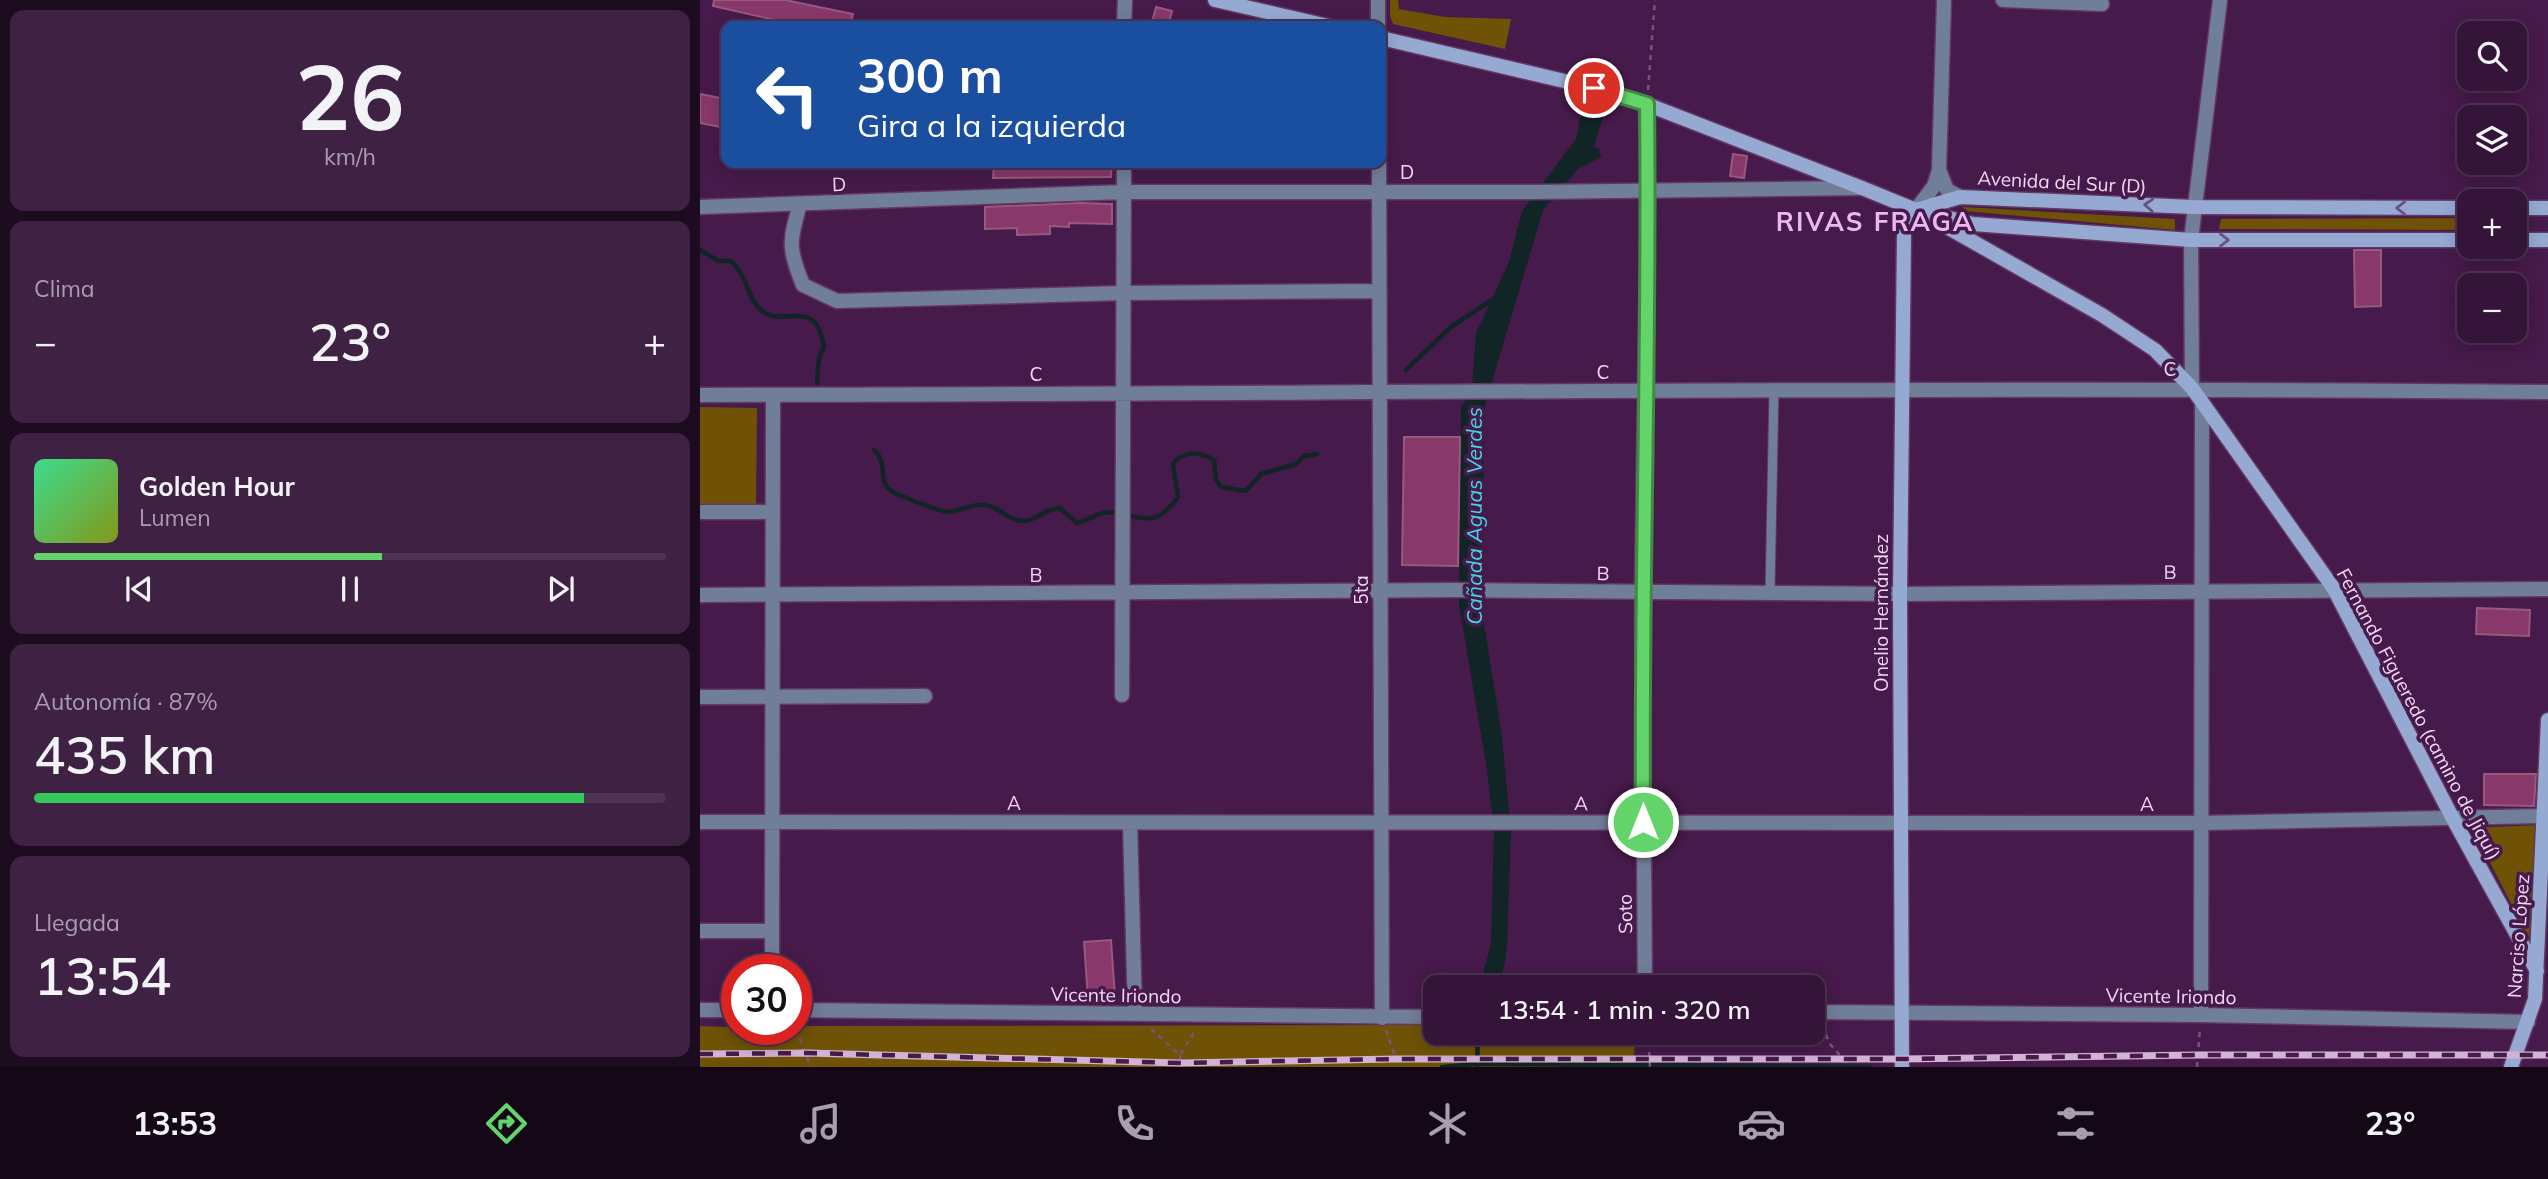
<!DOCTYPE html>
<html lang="es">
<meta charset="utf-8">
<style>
body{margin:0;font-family:Mulish,sans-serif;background:#3f2143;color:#f1f3f6;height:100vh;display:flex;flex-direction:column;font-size:26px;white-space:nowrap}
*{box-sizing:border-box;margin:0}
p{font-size:23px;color:#a99eae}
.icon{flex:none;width:38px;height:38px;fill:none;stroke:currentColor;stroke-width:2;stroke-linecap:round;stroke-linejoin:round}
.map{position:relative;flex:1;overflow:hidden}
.sheet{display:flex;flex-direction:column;gap:10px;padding:10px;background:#1d0b1f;width:700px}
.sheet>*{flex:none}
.top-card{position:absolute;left:21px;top:21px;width:665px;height:147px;border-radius:14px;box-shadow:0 4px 18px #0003,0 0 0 2px #4e3353;background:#1a4fa0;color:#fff;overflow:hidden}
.fabs{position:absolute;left:1757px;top:21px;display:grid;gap:14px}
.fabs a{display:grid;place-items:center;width:70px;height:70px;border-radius:14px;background:#341438;box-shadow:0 4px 18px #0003,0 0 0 2px #4e3353;font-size:35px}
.speed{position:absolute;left:21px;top:954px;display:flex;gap:14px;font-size:35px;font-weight:700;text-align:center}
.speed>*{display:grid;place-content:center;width:91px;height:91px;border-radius:50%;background:#341438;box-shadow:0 4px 18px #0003,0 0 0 2px #4e3353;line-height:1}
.speed .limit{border:10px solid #d22;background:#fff;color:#111}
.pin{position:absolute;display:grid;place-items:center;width:60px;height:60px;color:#fff;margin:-30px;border:4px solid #fff;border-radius:50%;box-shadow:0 2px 7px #0007}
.me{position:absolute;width:77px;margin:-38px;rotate:0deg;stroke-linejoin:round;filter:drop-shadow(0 0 5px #0008)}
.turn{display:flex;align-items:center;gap:24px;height:147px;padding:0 21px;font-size:32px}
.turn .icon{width:91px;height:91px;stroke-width:2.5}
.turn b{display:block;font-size:49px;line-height:60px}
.big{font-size:52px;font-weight:600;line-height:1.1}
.sheet .card{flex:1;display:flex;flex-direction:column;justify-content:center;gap:10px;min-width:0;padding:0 24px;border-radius:14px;background:#3f2143}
.sheet .dial{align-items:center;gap:0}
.dial b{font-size:91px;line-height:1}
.song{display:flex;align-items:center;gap:21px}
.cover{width:84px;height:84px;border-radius:10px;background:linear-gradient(135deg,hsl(150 70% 55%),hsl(70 70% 35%))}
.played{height:7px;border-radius:4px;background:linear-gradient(90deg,#62d469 55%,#4e3353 55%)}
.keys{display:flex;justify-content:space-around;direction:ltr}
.heat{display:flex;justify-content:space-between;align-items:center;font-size:38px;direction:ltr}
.charge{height:10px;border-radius:5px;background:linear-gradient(90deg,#34c759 87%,#4e3353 0)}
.trip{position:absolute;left:723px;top:975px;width:402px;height:70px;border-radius:14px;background:#341438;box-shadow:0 4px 18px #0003,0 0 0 2px #4e3353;font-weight:600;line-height:70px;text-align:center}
.tab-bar{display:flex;height:112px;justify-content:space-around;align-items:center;background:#150816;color:#a99eae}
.tab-bar .icon{width:49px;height:49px}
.tab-bar .selected{color:#62d469}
.tab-bar b{font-size:32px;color:#f1f3f6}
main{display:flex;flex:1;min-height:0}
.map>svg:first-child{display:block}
.green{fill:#6f5205}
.water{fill:#112426}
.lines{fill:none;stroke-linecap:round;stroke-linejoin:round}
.stream{stroke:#112426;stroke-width:4.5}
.building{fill:#88386a;stroke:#98597d;stroke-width:2}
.lane-casing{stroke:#623865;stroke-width:11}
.street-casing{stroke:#623865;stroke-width:17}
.secondary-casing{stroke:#623865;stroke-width:17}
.path{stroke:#7a537d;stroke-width:2.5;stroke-dasharray:5 5;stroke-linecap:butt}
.lane{stroke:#717e98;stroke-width:9}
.street{stroke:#717e98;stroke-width:14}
.secondary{stroke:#95a9d3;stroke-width:14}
.rail-casing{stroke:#d1b3d3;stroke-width:7}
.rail{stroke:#461a4a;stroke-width:4.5;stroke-dasharray:13;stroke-linecap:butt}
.oneway{stroke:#665381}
.route-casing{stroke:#408a44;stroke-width:18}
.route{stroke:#62d469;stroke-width:12}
.labels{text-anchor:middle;stroke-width:7;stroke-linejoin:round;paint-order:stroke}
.street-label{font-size:19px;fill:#f3d8f4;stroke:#461a4a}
.water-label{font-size:21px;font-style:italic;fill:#43d9e8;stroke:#461a4a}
.district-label{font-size:26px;font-weight:bold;letter-spacing:2px;fill:#ecb7ef;stroke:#461a4a}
</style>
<main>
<section class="sheet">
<div class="card dial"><b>26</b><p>km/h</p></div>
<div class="card"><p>Clima</p>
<div class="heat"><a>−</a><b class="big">23°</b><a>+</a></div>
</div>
<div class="card">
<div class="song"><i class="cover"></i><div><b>Golden Hour</b><p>Lumen</p></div></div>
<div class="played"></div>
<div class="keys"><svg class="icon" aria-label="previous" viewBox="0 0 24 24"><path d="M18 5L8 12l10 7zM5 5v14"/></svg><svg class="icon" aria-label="pause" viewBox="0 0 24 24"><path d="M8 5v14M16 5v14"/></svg><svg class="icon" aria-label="next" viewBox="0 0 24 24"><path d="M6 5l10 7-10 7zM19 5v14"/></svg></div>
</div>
<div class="card"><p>Autonomía · 87%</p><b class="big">435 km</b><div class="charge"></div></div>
<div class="card"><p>Llegada</p><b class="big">13:54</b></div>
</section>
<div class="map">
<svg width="1848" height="1067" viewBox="0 0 1848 1067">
<rect width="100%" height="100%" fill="#461a4a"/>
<path class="green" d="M690,0H698L699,9L745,17L811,19L805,49L693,24L690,16Z
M1263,207L1475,219V230L1264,211Z
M1769,218V230L1519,229L1521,219Z
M0,407L57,408L56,506L0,505Z
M1837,825L1829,938L1772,828Z
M735,1025V1032L936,1033L933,1067H0V1026L96,1029V1026Z"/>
<path class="water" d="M882,110L904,113L894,147L899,149L901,157L878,169L843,210L785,405L781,604L802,737L811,831L807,946L805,963L798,987H779L791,945L794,829L786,764L759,604L761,406L768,398L772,387L776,333L809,262L822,211L876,139Z"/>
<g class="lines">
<path class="stream" d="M0,250L19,261H31C49,278 47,299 62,311C81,327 111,300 121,335C122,337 124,344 124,346C123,349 121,352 120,356C117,364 118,374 117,383
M706,370L752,326L792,300
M174,450C188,462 178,479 189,489C194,494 243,513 249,512C260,511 274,503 286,505C301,508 308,521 325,521C338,520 343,509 360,508L377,523C388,521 398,512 408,512C441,515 454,531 478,497L473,464C482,451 501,451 514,460L516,480L521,487L546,491L561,474L596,464L604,456L617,454
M742,1067L776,1064L1171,1067
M777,1067L778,1033"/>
</g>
<path class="building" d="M14,0H85L153,14L150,26H102L13,6Z
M456,7L472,11L468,26H451Z
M0,94L26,99V128L0,123Z
M1033,154L1047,156L1044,178L1030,176Z
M294,163H412L411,177L293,178Z
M380,203L412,204V224L369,223V227L350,226V234L317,235V228L285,229V207Z
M1654,250H1681V306L1655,307Z
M704,437H760L758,566L702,565Z
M1777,608L1830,610L1829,636L1776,634Z
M1784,774H1836L1834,806L1784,805Z
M411,940L415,997L388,999L384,942Z"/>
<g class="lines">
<g class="lane-casing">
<path id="lane" d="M1070,592L1074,389"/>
</g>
<g class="street-casing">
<path id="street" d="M1303,0L1402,4
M424,26L425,0
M678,26V0
M679,163L682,1018
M1239,170L1247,190L1260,197
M100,204C89,242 88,248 103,285L137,301L423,293L678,291
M0,207L424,192H834L1160,188
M1216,210L1234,186L1239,170L1244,0
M1492,388L1491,240L1520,0
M0,395C616,394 1232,386 1848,392
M0,512H73
M0,595L753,590L1200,594L1848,589
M422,695L424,163
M0,697L225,696
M0,822L1501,823L1845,816
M430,823L435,1014
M0,931H72
M72,970L73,395
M945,987L942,593L948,191L946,104
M0,1010H37
M96,1010L735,1017
M1113,1012L1501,1015L1828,1022
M1501,1015L1502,403"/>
</g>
<g class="secondary-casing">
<path id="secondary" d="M515,0L628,26
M681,38L877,84L946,104L1162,188L1216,210L1247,227L1402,315L1455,350L1492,388L1634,589L1752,817L1837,971
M1815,208H1848
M1216,210L1260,197L1493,207L1769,208
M1233,214L1273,224L1491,240H1769
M1815,240H1848
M1202,1067L1200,594L1204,235L1206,222L1216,210
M1811,1067L1835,999L1848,720"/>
</g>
<path class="path" d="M948,90L955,0
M1123,1025L1129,1043L1146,1062V1067
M96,1029L111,1067
M451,1029L480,1055L495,1031
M686,1030L696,1059L694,1067
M948,1032L950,1067
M480,1055L481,1067
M1497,1067L1500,1028"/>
<use href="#lane" class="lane"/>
<use href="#street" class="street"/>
<use href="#secondary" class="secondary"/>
<g class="rail-casing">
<path id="rail" d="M0,1054L107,1053L481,1063L696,1059H1202L1498,1055H1848"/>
</g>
<use href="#rail" class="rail"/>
</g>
<defs><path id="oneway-chevron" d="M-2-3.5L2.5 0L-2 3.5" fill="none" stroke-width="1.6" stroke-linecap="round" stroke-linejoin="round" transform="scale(1.75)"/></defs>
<g class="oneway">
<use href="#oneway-chevron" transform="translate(1449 205) rotate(-177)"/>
<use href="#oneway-chevron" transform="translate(1701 208) rotate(-180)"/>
<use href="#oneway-chevron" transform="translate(1524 240)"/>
</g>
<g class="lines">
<g class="route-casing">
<path id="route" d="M894,88L947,104C950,344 941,583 943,822"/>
</g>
<use href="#route" class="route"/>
</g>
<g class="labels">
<g class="street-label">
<text x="707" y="179">D</text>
<text transform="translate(1362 182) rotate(3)" y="7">Avenida del Sur (D)</text>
<text transform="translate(139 184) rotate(-2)" y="7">D</text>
<text x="1470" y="376">C</text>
<text x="903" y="379">C</text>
<text x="336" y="381">C</text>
<text transform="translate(1470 572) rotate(-1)" y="7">B</text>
<text transform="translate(903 573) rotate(1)" y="7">B</text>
<text x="336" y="582">B</text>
<text transform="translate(661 590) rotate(-90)" y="7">5ta</text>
<text transform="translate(1181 613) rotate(-90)" y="7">Onelio Hernández</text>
<text transform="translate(1719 714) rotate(62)" y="7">Fernando Figueredo (camino de Jiquí)</text>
<text x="314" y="810">A</text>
<text transform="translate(881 803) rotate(1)" y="7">A</text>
<text x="1447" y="811">A</text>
<text transform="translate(925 914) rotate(-91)" y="7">Soto</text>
<text transform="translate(1818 936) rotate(-86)" y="7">Narciso López</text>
<text transform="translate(416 995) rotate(1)" y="7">Vicente Iriondo</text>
<text transform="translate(1471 996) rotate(1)" y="7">Vicente Iriondo</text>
</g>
<g class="water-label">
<text transform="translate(775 516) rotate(-90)" y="7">Cañada Aguas Verdes</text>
</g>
<g class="district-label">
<text x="1175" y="231">RIVAS FRAGA</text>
</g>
</g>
</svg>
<div class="fabs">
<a><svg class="icon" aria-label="search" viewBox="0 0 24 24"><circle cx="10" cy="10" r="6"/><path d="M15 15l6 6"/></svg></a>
<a><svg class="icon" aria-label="layers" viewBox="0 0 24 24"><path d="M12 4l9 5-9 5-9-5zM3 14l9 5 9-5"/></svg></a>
<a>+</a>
<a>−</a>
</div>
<div class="speed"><div class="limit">30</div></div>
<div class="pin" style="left:894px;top:88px;background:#d93025"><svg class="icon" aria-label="arrive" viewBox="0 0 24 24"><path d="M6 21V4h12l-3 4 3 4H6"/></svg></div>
<svg class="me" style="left:943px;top:822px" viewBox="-20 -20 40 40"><circle r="17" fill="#62d469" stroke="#fff" stroke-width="3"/><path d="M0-11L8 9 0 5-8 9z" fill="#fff"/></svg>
<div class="trip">13:54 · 1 min · 320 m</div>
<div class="top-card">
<div class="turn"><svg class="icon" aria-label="left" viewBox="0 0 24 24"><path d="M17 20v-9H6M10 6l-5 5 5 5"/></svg><div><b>300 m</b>Gira a la izquierda</div></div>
</div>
</div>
</main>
<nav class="tab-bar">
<b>13:53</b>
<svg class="icon selected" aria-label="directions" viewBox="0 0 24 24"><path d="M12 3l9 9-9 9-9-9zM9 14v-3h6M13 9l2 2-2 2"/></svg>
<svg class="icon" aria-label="music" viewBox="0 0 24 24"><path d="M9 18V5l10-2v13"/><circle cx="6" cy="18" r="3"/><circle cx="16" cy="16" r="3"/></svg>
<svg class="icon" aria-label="phone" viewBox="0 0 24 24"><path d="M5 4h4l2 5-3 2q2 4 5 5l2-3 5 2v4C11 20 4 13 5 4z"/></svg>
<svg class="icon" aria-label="climate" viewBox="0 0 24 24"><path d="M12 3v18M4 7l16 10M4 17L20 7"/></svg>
<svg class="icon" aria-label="car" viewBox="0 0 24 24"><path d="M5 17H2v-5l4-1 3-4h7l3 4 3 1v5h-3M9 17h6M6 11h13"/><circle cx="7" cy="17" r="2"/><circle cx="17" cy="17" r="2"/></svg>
<svg class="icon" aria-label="filters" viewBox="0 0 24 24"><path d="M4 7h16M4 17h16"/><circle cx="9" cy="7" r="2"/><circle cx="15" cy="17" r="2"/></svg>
<b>23°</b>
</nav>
